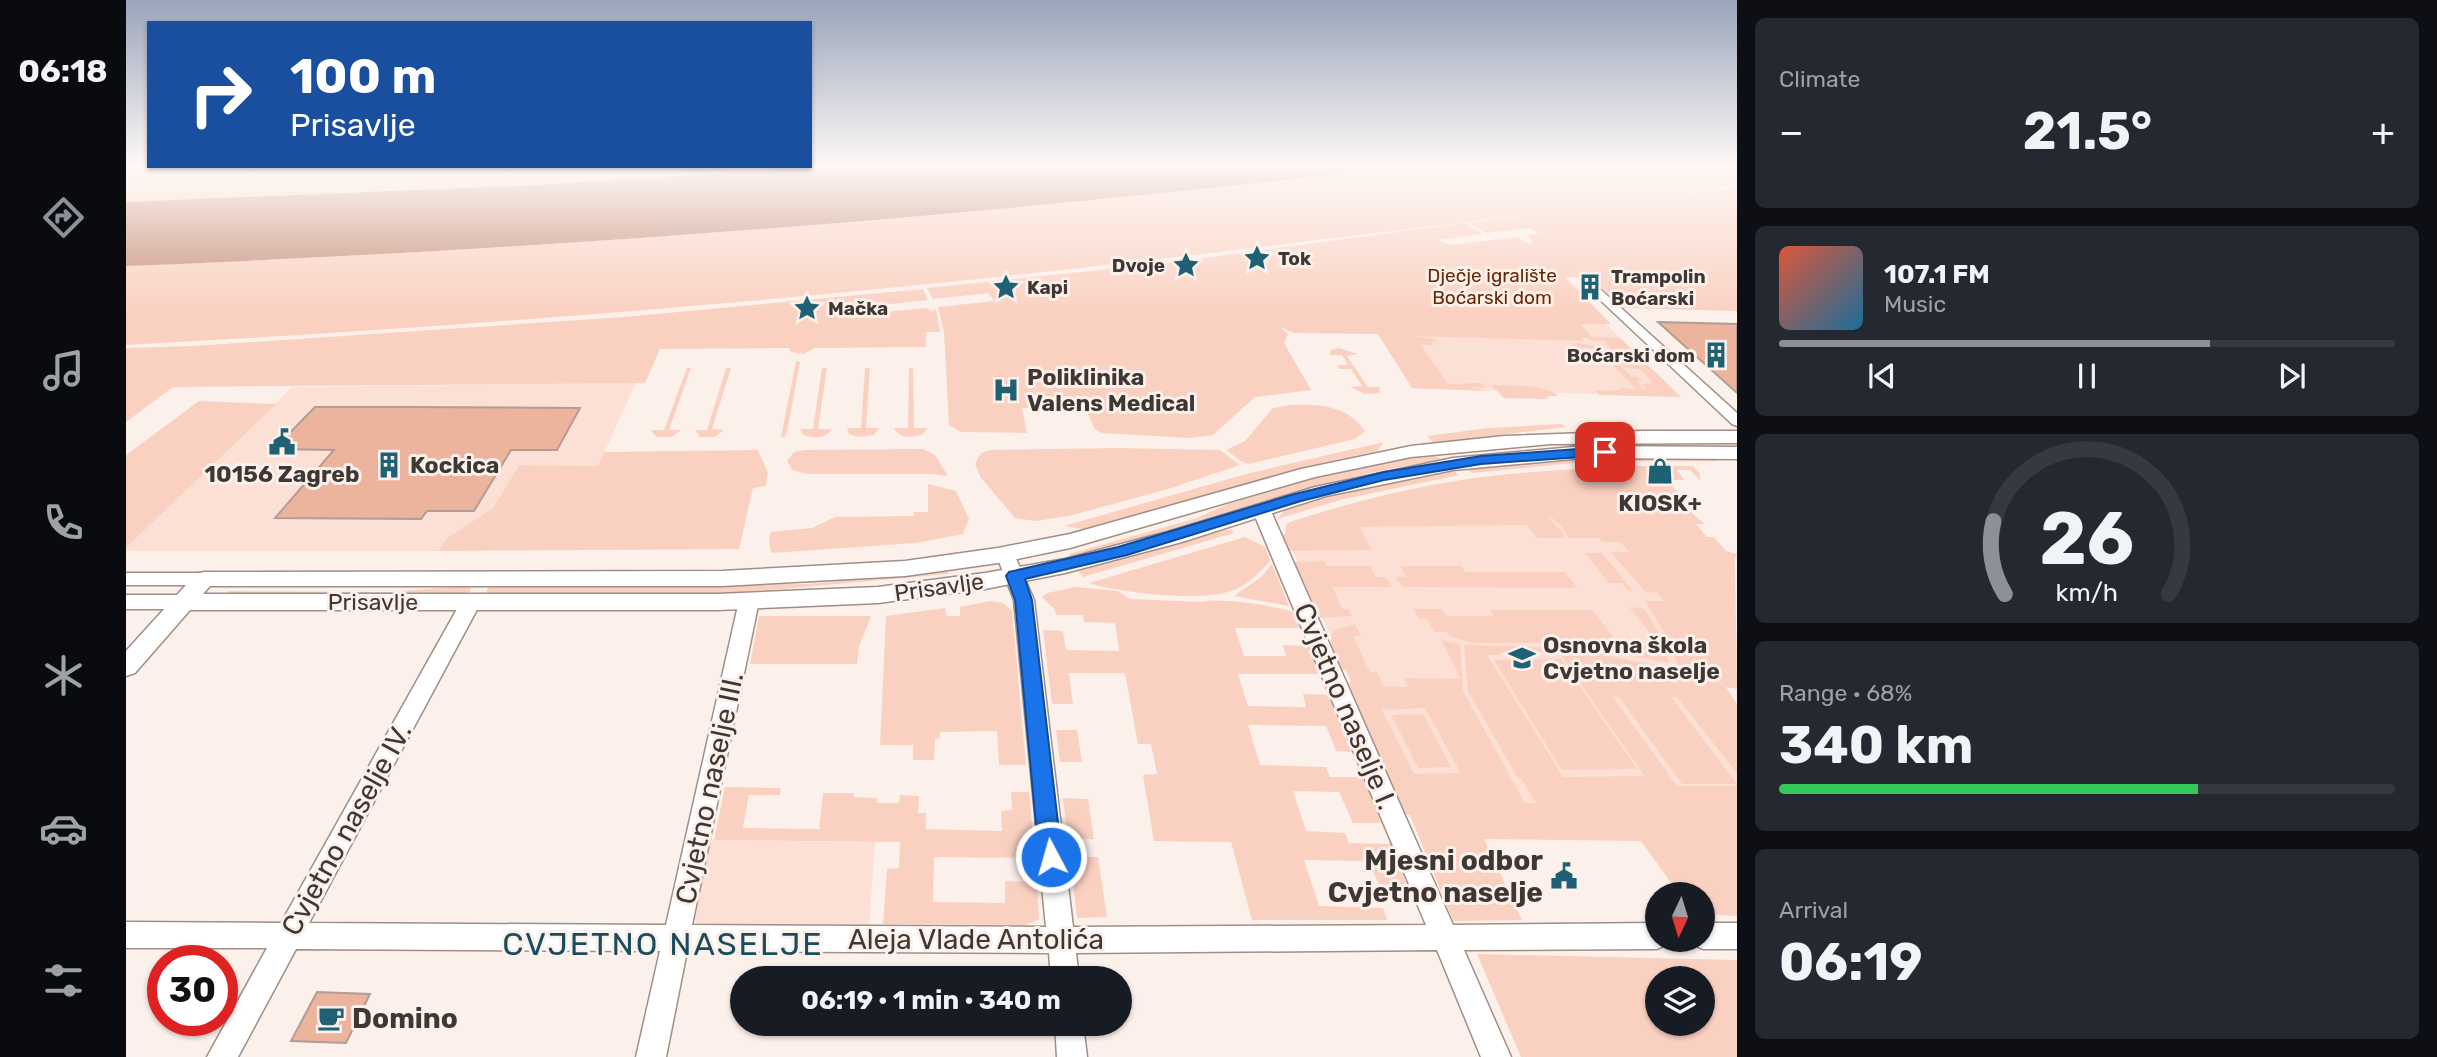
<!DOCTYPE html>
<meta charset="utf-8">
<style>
body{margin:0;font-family:Rubik,sans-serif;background:#242831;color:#f1f3f6;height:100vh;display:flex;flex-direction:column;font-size:26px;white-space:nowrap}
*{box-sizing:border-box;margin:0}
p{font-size:23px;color:#9ea1a6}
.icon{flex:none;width:38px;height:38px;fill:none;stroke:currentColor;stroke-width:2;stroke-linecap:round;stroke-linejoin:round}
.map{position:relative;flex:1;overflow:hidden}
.panel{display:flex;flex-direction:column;gap:18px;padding:18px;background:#0d0f14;width:700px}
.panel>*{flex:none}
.guide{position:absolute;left:21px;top:21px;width:665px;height:147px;border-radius:0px;box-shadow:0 2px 5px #0004;background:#1a4fa0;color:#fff;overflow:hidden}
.needle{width:46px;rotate:184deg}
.tools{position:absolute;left:1519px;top:882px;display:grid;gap:14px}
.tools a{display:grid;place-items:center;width:70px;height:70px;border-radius:50%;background:#171b24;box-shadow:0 2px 5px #0004;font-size:35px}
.speed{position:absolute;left:21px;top:945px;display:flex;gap:14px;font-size:35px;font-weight:700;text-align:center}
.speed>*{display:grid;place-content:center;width:91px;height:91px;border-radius:50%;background:#171b24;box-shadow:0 2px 5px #0004;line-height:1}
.speed .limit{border:10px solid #d22;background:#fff;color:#111}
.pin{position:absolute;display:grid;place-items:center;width:60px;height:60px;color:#fff;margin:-30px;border-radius:14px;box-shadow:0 4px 10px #0006}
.me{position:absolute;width:77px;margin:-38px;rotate:354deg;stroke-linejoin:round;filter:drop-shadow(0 0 5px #0008)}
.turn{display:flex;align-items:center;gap:24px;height:147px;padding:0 28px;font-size:32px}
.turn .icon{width:91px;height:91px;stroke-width:2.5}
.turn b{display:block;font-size:49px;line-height:60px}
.big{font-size:52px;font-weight:700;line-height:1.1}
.panel .card{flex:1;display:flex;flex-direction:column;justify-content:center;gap:10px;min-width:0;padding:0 24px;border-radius:10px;background:#242831}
.panel .dial{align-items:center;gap:0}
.dial svg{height:182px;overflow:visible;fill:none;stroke:#363941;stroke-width:7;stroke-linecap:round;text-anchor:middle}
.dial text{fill:#f1f3f6;stroke:none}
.song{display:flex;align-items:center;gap:21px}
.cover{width:84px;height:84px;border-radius:10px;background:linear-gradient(135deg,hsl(10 70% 55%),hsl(200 70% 35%))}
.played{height:7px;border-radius:4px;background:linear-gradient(90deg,#8c9099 70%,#363941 70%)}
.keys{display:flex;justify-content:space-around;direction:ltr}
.heat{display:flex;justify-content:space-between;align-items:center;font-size:38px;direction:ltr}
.charge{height:10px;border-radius:5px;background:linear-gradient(90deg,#34c759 68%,#363941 0)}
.trip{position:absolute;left:604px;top:966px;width:402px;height:70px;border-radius:35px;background:#171b24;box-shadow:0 2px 5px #0004;font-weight:700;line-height:70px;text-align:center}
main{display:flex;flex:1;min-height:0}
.tabs{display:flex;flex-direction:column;width:126px;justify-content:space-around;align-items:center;background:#090b0e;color:#9ea1a6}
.tabs .icon{width:49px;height:49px}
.tabs .on{color:#8c9099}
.tabs b{font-size:32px;color:#f1f3f6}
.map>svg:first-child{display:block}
.built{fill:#fde0d5}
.green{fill:#fad1c1;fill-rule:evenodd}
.water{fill:#c48e78}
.building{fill:#ecb39d;stroke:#b19d96;stroke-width:2}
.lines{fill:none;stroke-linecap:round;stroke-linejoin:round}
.minor-casing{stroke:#a18e86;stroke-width:3}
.tertiary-casing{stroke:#a18e86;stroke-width:3}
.minor{fill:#fff;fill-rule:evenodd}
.tertiary{fill:#fff;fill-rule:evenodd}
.route{fill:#1a73e8;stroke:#114b97;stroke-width:2}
.labels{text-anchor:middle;stroke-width:6;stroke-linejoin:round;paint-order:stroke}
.far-poi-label{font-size:19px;font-weight:bold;fill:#3f3734;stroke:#fcf0eb;text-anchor:start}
.far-park-label{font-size:19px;fill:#6a2706;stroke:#fcf0eb}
.poi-label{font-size:23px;font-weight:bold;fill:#3f3734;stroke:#fcf0eb;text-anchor:start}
.street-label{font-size:23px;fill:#3f3734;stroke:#fcf0eb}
.near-street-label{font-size:28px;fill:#3f3734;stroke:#fcf0eb}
.near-poi-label{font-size:28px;font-weight:bold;fill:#3f3734;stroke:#fcf0eb;text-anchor:end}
.near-quarter-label{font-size:32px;letter-spacing:2px;fill:#194d5d;stroke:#fcf0eb}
</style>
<main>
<nav class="tabs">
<b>06:18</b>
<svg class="icon on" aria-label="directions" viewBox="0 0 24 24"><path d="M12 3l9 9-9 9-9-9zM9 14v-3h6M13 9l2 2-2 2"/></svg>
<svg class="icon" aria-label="music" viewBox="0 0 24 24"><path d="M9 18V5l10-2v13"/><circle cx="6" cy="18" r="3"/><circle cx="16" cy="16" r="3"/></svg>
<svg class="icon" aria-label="phone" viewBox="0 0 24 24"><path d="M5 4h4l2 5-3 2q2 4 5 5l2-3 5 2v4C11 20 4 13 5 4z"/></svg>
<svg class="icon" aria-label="climate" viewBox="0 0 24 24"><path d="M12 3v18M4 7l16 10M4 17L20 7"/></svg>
<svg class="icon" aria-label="car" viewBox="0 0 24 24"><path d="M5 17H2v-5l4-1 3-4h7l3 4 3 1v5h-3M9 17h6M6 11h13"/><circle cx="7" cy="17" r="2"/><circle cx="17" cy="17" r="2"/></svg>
<svg class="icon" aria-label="filters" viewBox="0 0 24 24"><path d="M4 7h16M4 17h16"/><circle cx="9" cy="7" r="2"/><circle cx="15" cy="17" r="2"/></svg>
</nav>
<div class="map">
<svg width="1611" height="1057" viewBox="0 0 1611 1057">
<rect width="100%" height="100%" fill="#fcf0eb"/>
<path class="built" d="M1242,318L1480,324L1555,397L1286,388Z
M510,383L472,466L393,465L367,508L321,538L312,551H0V548L166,387Z
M1440,477L1538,592L1611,712V818L1343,815L1267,776L1161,538L1189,528Z
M581,840L749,842L743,929L577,925L570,923L567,916Z"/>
<path class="green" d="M0,165L684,166L739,165L408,185L0,202Z
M1289,165H1611V185C1467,209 1320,224 1175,242C785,291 393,324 0,345V266C430,249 861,216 1289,165Z
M1611,187V311L1498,308L1465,278L1439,277L1485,324H1454L1466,337L1494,338L1555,397L1473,395L1469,391L1495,390L1494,387L1511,390L1471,349L1448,347L1444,343C1483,344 1481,356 1509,379L1506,374L1517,381H1511L1518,390L1520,389L1516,384L1527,383L1515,370L1497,367L1479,341H1466L1463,338H1456L1458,341L1285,336L1308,339L1311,343L1305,341L1307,345H1295L1322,384L1356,383L1360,388L1342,387L1361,391L1286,388L1252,334L1168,333L1154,327L1162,334L1158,343L1185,390L1129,397L1087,435L1065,438L976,433L969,429L959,408H896L901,433L835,432L823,425L818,332L812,307L868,301L863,293L807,299L801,288L1048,262L1338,223L1346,227L1339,229L1347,228L1357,234L1313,240L1323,245L1391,237L1403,244L1407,242L1401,235L1413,233L1404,228L1360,233L1341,223Z
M797,289L802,300L745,306L748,313L802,308L804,311L810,310L814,332H800V347L688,348L678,354L665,352L663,348L534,349L519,383L47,387L0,422V348L67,346L498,317Z
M1213,348L1232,354L1221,356L1242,387H1254L1253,393L1239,394L1224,387L1236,386L1225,369H1213L1211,365H1222L1216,355H1204L1205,350Z
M670,361L674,362L661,432L659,437H655Z
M561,368H565L543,430H555L546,437H530L525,430H538Z
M600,368H605L586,429L598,430L589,437H574L569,430H581Z
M696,368H701L692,429H706C700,439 686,439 676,434L674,429H687Z
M739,368H744L740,428H753L748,435L732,437L723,434L721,428H735Z
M783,368H787L788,428H801L797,434C787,438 773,439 768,428H782Z
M1365,385C1382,385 1422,385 1432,396H1423L1420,399L1378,398Z
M73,401L150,404L0,548V455Z
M1164,405C1194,404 1221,405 1239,431L1229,439L1123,464L1116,462L1100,450L1119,441L1147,408Z
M1435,424L1440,427L1308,443L1301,436L1362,428Z
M1258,442L1251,451L1183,466L962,530L938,526L1124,473Z
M991,448L1094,450L1114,465L1042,489L943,516L909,521L889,518L855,478L849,464L855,453L865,450Z
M797,449L809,455L822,476L805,474H681L666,470L661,461L668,452L679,450Z
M632,450L642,473L640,486L627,488L613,549L312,551L321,538L367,508L393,465L472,466L478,452Z
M1308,454L1315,460C1188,479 1069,525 945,557L943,554L1068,519L1102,504L1178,481L1257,462Z
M1465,457H1588L1592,461L1457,462L1347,473L1337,468Z
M1513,466H1521L1529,474H1540L1534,466H1567L1574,474V480L1564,470H1551L1558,480H1541L1552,493H1549L1566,509L1562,510L1579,524H1570L1581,537H1588L1600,551L1611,554L1609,559L1611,689L1600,687L1611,704V773L1551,697H1545L1611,784H1556L1493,697H1487L1551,786H1611V916L1577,914V894H1553L1515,841L1358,839L1396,920L1327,921L1284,815L1279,814L1221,683L1225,682L1220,670L1215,669C1209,656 1200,643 1208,630L1229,624L1235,636H1227L1244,672H1251L1257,686L1282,687L1278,678L1335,679L1315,640L1334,644L1337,691L1399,803H1410L1395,778L1391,777L1342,691L1338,645L1445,648L1576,675L1593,682L1586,672L1552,665L1538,632L1519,601H1537L1531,592L1520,593L1485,552H1503L1494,542H1476L1473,538H1442L1437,528L1425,517H1422L1435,531L1438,538H1411L1401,525L1234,527L1246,550L1167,551L1162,550L1154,534H1159L1160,525L1164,522C1220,504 1277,489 1336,480C1395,471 1454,469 1513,466ZM1434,654L1518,775V776L1437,777L1361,655ZM1299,708L1334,772V773L1288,774L1256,710Z
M1327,470L1333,475L1218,499L1151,519L1160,509L1236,487Z
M802,484L830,491L843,519L837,534L790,543L645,553L643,539L645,532L686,528L709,517L788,516V512H802Z
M1104,529L1108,533L957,577L952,571Z
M1119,537L1139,547L1144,561C1133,573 1121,586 1105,591C1075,602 994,593 963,583Z
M1459,553H1476L1507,591H1503L1496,583H1483Z
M1198,561L1201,566H1244L1250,577H1260L1266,587H1207L1216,609H1223L1226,616L1191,618L1167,562Z
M1146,564L1163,606L1108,596L1135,577Z
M1274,566H1335L1339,572H1439L1451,588L1276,587L1270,577H1280Z
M821,571L822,574L600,594H359L363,586L680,584Z
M339,586L345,588L344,592L335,595L101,594L103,591L263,592Z
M950,587L992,591L1004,599L1077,602C1090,597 1151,606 1167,612L1173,628H1109L1118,656H1160L1157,645L1182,646L1194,674H1112L1122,706L1180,707L1177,694L1202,695L1225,752L1210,751L1200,726L1122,725L1134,765L1200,767L1204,777H1237L1255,823H1227L1213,792L1167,791L1180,831L1219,833L1223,843L1265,844L1286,899L1259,897L1242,861L1178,860L1193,906L1257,908L1261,920H1126L1105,842L1028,841L1017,775L1031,774L1025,744H1012L999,673H943L947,704H926L917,630L937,631L940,650L993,651L989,623L958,622L957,615H930L929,610L916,597L921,593Z
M864,601L877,603L886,611L900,765H873L871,731L814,732V738L809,739L808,760H787V745H754L760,616L819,608L821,616H834V607Z
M1503,607L1516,608L1520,611L1536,639L1543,663L1442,643H1346L1323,636L1320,632H1308L1301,619H1293L1287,609H1316L1321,616H1368L1364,610H1467L1494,646L1533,645Z
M633,616H745L733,646L731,664H624Z
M1435,659L1511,769L1436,770L1368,660Z
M1297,714L1325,767L1292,768L1265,715Z
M930,730H951L956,762H934Z
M599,787L655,788L654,795H623L617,828L693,829L697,793H728V797L751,798V803H773L774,795L793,796L792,813H800V829L876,831L875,811L886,810L885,792H903L909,858L808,857L807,902L879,903V881L911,882L913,919L900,925L757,924L761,869L773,868L774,842L588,840Z
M937,798L962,799L968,839H942Z
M944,857H972L981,917L951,918Z
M1351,954L1611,960V1057H1395ZM1577,978V1024H1531V978Z"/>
<path class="water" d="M739,165H1289C861,216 431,249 0,266V202L408,185Z"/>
<path class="building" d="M1532,322L1611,324V393Z
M189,407H277L454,408L431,450H385L348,511H301L295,519L149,518L208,450L148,449Z
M191,992L244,994L220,1043L165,1041Z"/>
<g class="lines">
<g class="minor-casing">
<path id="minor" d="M1474,289L1611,413V426L1606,424L1470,296V290Z
M1135,504L1144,509L1327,925L1531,923V940H1543L1540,945L1531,949L1338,950L1385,1057H1355L1311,950L950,953L953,978H925L923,953L561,951L540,1057H510L534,951L170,949L112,1057H81L141,948H0V922L155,923L335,602L338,597H352L355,602L183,923L540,925L613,601L616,596H630L633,601L566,925L920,927L888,600L870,554L879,548L888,554L908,600L947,927L1300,925L1126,509Z
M0,573H78L85,575L87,579L85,583L78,585H0Z
M0,595H57L64,597L67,602L64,607L57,609H0Z
M1577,923H1611V949H1577L1568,945L1565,940H1577Z
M929,1024H957L961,1057H931Z"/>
</g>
<g class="tertiary-casing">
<path id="tertiary" d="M1517,431H1611V443L1424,444L1285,457L1189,477L944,548L872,563L779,576L596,586H84L77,594H592L752,587L859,573L939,559L1041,532L1189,487L1327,458L1458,446L1611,447V459L1458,458L1327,470L1200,496L1056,542L939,573L859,589L752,603L592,610H64L9,673L0,676V651L70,574L78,572L596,571L779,561L872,548L944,534L1175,469L1285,446L1378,436Z"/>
</g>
<use href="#minor" class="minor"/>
<use href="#tertiary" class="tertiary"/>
</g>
<linearGradient id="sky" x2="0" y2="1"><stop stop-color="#99a5bb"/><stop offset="0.53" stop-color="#fef8f6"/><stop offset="1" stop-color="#fef8f6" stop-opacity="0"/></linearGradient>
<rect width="1611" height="313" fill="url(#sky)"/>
<path class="route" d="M1479,447L1486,452L1484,455L1355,464L1258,480L1175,501L1001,555L899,579L906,600L936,857L933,864L925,867L917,864L913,857L889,600L880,576L883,572L992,547L1165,495L1258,472L1355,456Z"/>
<defs>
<g id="sight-bare" transform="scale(2.1)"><path d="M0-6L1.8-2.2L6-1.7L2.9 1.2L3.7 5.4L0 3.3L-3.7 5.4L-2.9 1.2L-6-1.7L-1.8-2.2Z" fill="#1e6074" stroke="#fcf0eb" stroke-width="2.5" paint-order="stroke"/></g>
<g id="building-bare" transform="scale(2.1)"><path d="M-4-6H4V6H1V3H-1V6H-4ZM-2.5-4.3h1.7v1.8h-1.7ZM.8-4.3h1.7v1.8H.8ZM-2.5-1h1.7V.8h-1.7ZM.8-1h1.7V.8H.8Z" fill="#1e6074" stroke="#fcf0eb" stroke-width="2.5" paint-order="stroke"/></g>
<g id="hospital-bare" transform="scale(2.1)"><path d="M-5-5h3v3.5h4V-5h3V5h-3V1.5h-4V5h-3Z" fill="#1e6074" stroke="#fcf0eb" stroke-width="2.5" paint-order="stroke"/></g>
<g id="civic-bare" transform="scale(2.1)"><path d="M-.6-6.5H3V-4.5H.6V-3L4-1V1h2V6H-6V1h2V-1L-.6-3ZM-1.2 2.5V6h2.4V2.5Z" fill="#1e6074" stroke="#fcf0eb" stroke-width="2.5" paint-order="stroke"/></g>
<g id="shop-bare" transform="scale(2.1)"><path d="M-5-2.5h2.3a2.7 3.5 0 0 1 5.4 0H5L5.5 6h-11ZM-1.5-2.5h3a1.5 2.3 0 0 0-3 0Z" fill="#1e6074" stroke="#fcf0eb" stroke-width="2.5" paint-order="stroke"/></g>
<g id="school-bare" transform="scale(2.1)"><path d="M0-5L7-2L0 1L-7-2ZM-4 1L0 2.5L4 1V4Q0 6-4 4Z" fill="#1e6074" stroke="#fcf0eb" stroke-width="2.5" paint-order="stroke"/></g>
<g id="cafe-bare" transform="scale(2.1)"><path d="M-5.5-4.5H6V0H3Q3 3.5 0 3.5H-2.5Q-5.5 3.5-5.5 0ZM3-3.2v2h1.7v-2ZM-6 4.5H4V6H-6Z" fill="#1e6074" stroke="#fcf0eb" stroke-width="2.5" paint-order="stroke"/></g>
</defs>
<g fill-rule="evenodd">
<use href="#sight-bare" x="1131" y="258"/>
<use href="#sight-bare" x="1060" y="265"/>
<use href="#sight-bare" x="880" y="287"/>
<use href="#building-bare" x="1464" y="287"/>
<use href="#sight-bare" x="681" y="308"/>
<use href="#building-bare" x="1590" y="355"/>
<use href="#hospital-bare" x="880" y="390"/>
<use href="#civic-bare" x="156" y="442"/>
<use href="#building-bare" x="263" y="465"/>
<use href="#shop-bare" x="1534" y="471"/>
<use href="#school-bare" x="1396" y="658"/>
<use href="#civic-bare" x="1438" y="876"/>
<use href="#cafe-bare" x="205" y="1018"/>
</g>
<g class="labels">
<g class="far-poi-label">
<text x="1152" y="265">Tok</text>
<text x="1039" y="272" text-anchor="end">Dvoje</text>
<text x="1485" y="283">Trampolin<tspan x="1485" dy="22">Boćarski</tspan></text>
<text x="901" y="294">Kapi</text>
<text x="702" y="315">Mačka</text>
<text x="1569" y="362" text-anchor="end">Boćarski dom</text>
</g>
<g class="far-park-label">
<text x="1366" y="282">Dječje igralište<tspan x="1366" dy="22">Boćarski dom</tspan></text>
</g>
<g class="poi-label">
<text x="901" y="385">Poliklinika<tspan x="901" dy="26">Valens Medical</tspan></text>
<text x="284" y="473">Kockica</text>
<text x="156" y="482" text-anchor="middle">10156 Zagreb</text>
<text x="1534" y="511" text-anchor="middle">KIOSK+</text>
<text x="1417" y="653">Osnovna škola<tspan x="1417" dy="26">Cvjetno naselje</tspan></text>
</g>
<g class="street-label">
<text transform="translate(813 587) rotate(-8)" y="8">Prisavlje</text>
<text x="247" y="610">Prisavlje</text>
</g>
<g class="near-street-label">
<text transform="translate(1220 706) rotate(67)" y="10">Cvjetno naselje I.</text>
<text transform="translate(583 788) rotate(-78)" y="10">Cvjetno naselje III.</text>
<text transform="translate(220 829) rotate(-61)" y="10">Cvjetno naselje IV.</text>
<text x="850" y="949">Aleja Vlade Antolića</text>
</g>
<g class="near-poi-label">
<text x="1417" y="870">Mjesni odbor<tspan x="1417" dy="32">Cvjetno naselje</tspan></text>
<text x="226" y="1028" text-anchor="start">Domino</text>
</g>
<g class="near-quarter-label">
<text x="537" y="955">CVJETNO NASELJE</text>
</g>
</g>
</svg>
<div class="tools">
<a><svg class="needle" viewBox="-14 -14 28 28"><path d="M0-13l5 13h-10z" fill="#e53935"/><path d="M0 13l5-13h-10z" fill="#9ea1a6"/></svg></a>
<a><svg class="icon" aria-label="layers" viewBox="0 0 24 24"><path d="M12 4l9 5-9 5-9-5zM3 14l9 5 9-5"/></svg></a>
</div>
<div class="speed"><div class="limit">30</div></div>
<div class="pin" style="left:1479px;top:452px;background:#d93025"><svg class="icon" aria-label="arrive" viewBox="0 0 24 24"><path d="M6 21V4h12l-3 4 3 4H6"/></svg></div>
<svg class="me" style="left:925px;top:857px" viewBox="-20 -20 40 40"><circle r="17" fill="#1a73e8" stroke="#fff" stroke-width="3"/><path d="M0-11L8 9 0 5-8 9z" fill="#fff"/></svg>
<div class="trip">06:19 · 1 min · 340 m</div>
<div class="guide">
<div class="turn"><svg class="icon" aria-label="right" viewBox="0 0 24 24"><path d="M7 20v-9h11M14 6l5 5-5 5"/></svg><div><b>100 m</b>Prisavlje</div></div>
</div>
</div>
<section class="panel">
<div class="card"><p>Climate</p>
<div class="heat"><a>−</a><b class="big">21.5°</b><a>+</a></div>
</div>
<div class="card">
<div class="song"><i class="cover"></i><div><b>107.1 FM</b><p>Music</p></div></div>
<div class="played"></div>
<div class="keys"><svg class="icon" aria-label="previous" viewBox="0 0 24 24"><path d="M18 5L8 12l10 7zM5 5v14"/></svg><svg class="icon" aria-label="pause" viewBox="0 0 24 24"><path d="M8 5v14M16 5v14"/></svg><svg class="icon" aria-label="next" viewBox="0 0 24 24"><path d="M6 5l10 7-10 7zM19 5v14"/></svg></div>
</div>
<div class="card dial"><svg viewBox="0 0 100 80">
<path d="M14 69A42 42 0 1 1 86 69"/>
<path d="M14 69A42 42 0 0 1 9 37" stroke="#8c9099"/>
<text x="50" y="56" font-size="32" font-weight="700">26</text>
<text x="50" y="72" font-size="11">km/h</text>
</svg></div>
<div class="card"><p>Range · 68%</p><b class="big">340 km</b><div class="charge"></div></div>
<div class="card"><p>Arrival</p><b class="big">06:19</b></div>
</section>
</main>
